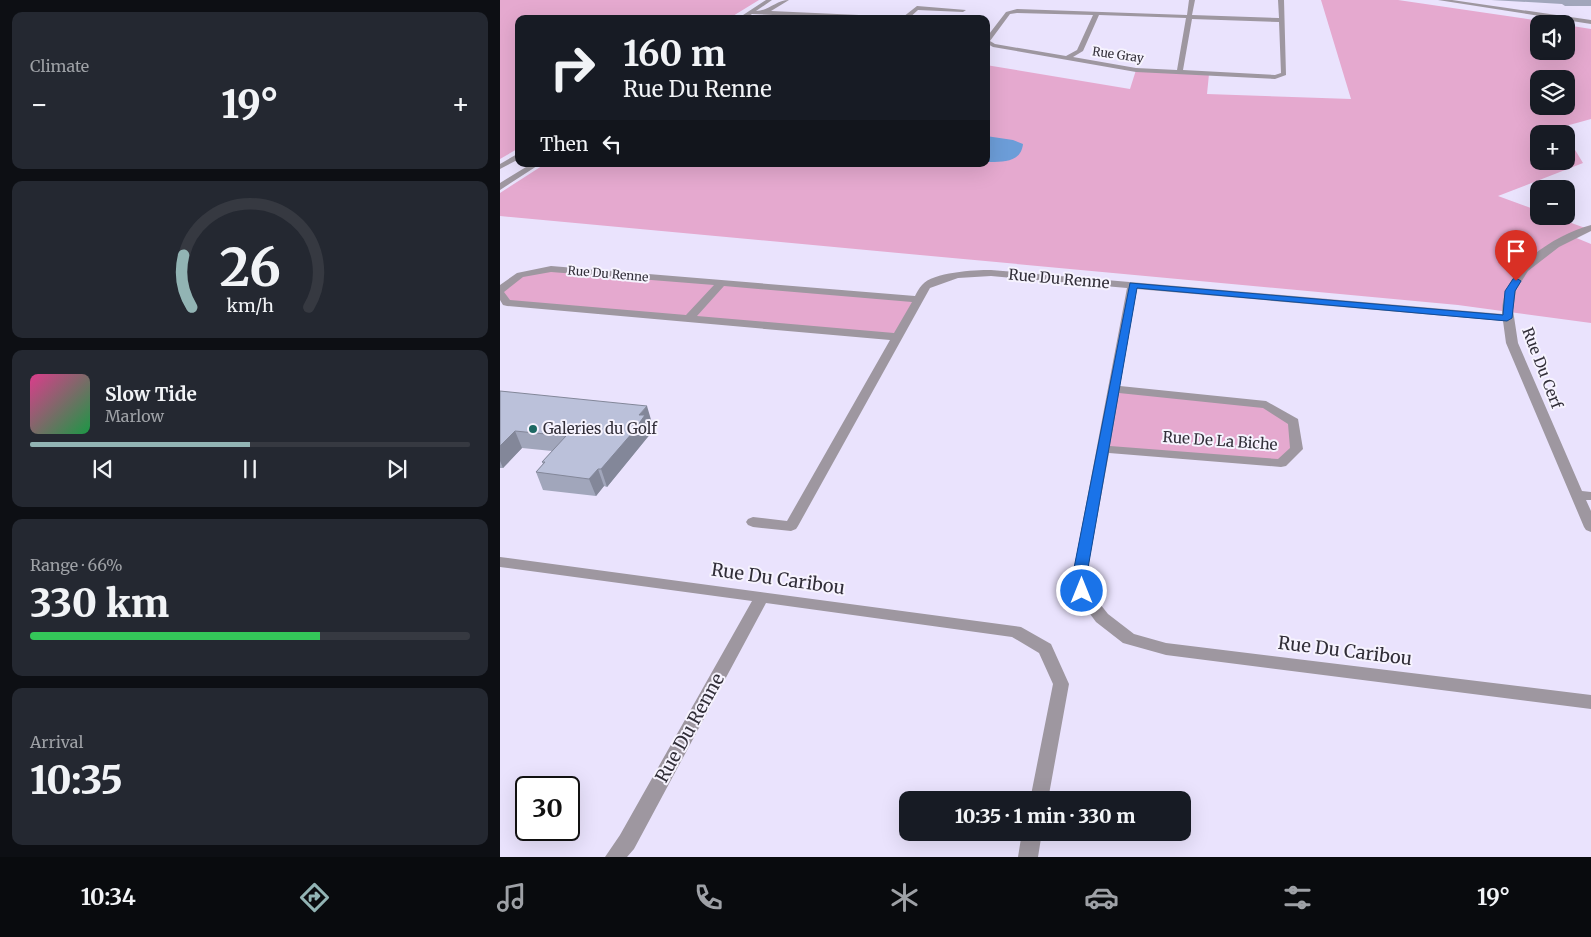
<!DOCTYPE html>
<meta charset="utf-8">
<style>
body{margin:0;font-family:Merriweather,serif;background:#242831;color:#f1f3f6;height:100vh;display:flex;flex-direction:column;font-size:19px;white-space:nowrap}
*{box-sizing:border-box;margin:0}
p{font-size:16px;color:#9ea1a6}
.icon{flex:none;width:28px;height:28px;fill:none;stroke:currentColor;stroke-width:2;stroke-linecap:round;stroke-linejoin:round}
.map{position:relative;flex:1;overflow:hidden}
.sheet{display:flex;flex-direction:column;gap:12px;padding:12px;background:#0d0f14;width:500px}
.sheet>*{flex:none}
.hud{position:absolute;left:15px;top:15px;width:475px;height:152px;border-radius:10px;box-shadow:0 5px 20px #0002;background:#171b24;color:#f1f3f6;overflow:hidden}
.tools{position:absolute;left:1030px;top:15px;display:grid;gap:10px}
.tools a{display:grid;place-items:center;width:45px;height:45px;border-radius:10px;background:#171b24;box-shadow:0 5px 20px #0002;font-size:25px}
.speed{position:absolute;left:15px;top:776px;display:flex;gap:10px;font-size:25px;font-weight:700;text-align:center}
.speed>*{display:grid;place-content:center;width:65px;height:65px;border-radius:50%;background:#171b24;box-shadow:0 5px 20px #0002;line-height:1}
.speed .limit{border:2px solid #111;border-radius:8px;background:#fff;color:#111}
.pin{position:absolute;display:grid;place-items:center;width:42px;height:42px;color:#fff;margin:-51px -21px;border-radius:50% 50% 50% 0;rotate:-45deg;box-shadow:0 0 5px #0007}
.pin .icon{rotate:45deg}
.me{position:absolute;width:55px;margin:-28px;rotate:0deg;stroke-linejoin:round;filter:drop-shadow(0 0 4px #0008)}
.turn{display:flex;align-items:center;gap:18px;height:105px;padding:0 25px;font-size:22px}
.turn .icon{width:65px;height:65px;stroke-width:2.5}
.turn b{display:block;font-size:35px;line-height:42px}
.then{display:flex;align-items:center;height:48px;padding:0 25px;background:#0003;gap:10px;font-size:19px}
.big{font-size:38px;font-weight:800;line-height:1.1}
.sheet .tile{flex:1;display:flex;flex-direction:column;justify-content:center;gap:8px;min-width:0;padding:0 18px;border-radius:10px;background:#242831}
.sheet .dial{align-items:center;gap:0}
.dial svg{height:130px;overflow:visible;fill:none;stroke:#363941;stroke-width:7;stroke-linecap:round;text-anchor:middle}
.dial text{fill:#f1f3f6;stroke:none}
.song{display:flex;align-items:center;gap:15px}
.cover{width:60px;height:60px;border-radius:8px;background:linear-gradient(135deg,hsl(330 70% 55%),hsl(140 70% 35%))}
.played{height:5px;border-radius:2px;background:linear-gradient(90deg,#92b4b4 50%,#363941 50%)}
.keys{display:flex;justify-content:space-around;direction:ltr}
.heat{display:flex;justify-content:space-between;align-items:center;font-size:28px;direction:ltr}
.charge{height:8px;border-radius:4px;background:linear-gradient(90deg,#34c759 66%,#363941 0)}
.trip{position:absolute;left:399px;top:791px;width:292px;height:50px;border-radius:10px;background:#171b24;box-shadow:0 5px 20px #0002;font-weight:800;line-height:50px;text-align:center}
.tabs{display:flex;height:80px;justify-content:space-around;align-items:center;background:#090b0e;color:#9ea1a6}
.tabs .icon{width:35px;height:35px}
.tabs .on{color:#92b4b4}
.tabs b{font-size:22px;color:#f1f3f6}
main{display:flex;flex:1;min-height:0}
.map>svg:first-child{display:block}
.green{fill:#e5a9cf;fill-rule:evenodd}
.water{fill:#6c9dd8}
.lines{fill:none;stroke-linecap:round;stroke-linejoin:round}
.minor{fill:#9e97a0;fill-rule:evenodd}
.wall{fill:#a1a6bb}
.shaded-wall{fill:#838799}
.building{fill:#bbc1da;stroke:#838799}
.route{fill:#1a73e8;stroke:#114b97}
.poi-dot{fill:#1d6863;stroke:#f6f3fe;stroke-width:2}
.labels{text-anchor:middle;stroke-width:4;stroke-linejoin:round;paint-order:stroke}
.far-street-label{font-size:12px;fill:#312e38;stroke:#f6f3fe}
.street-label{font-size:15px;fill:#312e38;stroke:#f6f3fe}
.poi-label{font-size:15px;fill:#312e38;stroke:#f6f3fe;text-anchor:start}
.near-street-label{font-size:18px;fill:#312e38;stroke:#f6f3fe}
</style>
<main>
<section class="sheet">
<div class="tile"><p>Climate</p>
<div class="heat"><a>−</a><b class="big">19°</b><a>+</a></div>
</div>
<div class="tile dial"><svg viewBox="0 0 100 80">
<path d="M14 69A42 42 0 1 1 86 69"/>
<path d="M14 69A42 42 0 0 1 9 37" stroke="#92b4b4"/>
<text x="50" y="56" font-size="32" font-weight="700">26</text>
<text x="50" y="72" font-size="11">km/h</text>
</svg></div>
<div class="tile">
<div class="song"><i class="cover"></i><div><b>Slow Tide</b><p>Marlow</p></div></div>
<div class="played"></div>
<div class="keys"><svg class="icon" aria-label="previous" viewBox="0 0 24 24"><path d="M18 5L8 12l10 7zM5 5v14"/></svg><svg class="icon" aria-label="pause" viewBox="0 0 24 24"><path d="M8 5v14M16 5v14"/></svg><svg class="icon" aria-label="next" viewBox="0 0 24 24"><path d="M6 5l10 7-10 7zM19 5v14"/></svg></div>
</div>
<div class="tile"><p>Range · 66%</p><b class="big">330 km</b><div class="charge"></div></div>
<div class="tile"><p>Arrival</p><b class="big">10:35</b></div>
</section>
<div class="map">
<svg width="1091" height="857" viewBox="0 0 1091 857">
<rect width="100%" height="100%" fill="#eae3fd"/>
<path class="green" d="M0,0H259L228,19H19V148L0,159Z
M821,0H898L1061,24H1039V51H1066V25L1091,29V119L1062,127L1065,134H1039V161H1066V135L1083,163L998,196L1039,211V216H1052L1088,229L1074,237L1091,244V323L958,305L0,216V193L45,164H486V65L630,89L636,70L709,74L707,94L851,99ZM1039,79H1066V106H1039Z
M51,269L419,299L398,337L7,303L0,290L20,275Z
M614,389L766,405L794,422L797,449L781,463L603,449Z"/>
<path class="water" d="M486,136L513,140L523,144C521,163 502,162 486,162Z"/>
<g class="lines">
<path class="minor" d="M266,0H272L256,11C269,11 276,0 289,0L271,11L403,17L417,6L466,10L463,12L418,10L408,19H362L252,14L244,19H237Z
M689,0H695L692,15L779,18L778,0H784L786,75L775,79L636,72L493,47L486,43V38L506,12L517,9L687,15ZM517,13L593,15L577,50L566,56L495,44L490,41L510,14ZM599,15L686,18L677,70L636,68L573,57L583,51ZM692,19L779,22L781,73L775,75L683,70Z
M938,0H952L1091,20V24Z
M19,153V159L0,169V164Z
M31,164H40L0,190V183Z
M1091,225V231L1059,247L1028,271L1016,290L1013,310L1018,343L1082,491L1091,492V500H1086L1091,511V532L1086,530L1084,527L1006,343L1003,321L637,289L620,386L766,401L798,419L803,449L786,466L781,467L609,453L588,568L589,590L608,614L634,634L666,643L1091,695V709L666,655L623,643L596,622L573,591L574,568L627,288L491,276L458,278L430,288L298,526L296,529L291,531L253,527L248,525L246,522L248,519L253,517L287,521L390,340L7,306L3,305L0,300V285L17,273L51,266L415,296C417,292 419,288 422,285C433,272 474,270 491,270L1002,314C1001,269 1052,236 1091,225ZM51,272L214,285L186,315L10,300L4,292L23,277ZM224,286L412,302L394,333L197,316ZM619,393L763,408L788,424L790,448L778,459L610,446Z
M0,557L521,627L551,644L569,684L548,800H530L553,684L539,653L512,637L266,603L134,849L127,857H105L120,835L252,601L0,567Z
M522,832H542L538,857H518Z"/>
</g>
<path class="wall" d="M991,0H1091V6H1065L1062,4Z
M0,391L152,423L149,427L151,433L138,449L107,487L104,486L96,496L43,490L36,472L43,464L42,462L52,451L22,448L3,468H0Z"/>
<path class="shaded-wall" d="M147,406L152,423L149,427L151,433L138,449L107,487L101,469L139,415Z
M15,431L22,448L3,468L0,461V446Z
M98,469L104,486L96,496L89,479Z"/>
<path class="building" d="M0,391L147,406L139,415H145L133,432L101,469H98L89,479L36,472L45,462H42L66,436L15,431L0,446Z"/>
<path class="route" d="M1016,278L1021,281L1015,291L1012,318L1007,321L637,288L588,568V591L586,594H577L575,591L574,568L630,283L1003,315L1005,291L1013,279Z"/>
<circle class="poi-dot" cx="33" cy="429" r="5"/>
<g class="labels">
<g class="far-street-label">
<text transform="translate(618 55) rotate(8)" y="4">Rue Gray</text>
<text transform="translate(108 274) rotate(5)" y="4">Rue Du Renne</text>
</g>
<g class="street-label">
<text transform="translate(559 279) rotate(5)" y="5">Rue Du Renne</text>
<text transform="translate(1042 368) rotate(69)" y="5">Rue Du Cerf</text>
<text transform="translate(720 441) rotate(4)" y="5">Rue De La Biche</text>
</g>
<g class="poi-label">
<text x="43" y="434">Galeries du Golf</text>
</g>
<g class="near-street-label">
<text transform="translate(278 579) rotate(8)" y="6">Rue Du Caribou</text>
<text transform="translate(845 651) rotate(7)" y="6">Rue Du Caribou</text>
<text transform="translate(190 728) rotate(-61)" y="6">Rue Du Renne</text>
</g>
</g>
</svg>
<div class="tools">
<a><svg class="icon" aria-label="sound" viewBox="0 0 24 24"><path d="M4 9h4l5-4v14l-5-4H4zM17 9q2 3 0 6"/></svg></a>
<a><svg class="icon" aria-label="layers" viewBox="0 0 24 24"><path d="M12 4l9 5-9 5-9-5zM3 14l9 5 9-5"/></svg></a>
<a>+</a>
<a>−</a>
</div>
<div class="speed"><div class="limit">30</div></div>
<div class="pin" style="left:1016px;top:281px;background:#d93025"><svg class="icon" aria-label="arrive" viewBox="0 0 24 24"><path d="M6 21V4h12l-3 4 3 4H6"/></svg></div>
<svg class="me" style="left:582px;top:591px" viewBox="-20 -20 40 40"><circle r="17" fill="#1a73e8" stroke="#fff" stroke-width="3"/><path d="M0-11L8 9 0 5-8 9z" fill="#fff"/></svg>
<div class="trip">10:35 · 1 min · 330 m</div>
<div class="hud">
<div class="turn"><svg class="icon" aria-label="right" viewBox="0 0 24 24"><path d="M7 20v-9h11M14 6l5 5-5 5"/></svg><div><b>160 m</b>Rue Du Renne</div></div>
<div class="then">Then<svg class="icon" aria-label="left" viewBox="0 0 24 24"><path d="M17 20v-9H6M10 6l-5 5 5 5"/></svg></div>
</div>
</div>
</main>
<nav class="tabs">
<b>10:34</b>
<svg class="icon on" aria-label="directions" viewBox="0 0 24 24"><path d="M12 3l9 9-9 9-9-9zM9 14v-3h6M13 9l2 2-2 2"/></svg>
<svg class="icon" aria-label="music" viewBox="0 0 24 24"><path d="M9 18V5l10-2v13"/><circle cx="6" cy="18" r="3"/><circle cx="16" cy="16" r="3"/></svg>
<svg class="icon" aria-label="phone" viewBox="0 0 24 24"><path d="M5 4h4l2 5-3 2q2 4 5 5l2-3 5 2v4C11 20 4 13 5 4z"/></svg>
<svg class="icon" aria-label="climate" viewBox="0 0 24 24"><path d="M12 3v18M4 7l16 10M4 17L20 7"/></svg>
<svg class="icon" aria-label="car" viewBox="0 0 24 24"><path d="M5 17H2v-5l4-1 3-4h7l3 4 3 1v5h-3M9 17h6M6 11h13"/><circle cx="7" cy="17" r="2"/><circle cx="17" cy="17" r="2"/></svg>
<svg class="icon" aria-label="filters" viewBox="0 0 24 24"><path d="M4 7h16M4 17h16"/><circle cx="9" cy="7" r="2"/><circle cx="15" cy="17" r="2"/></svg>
<b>19°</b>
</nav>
